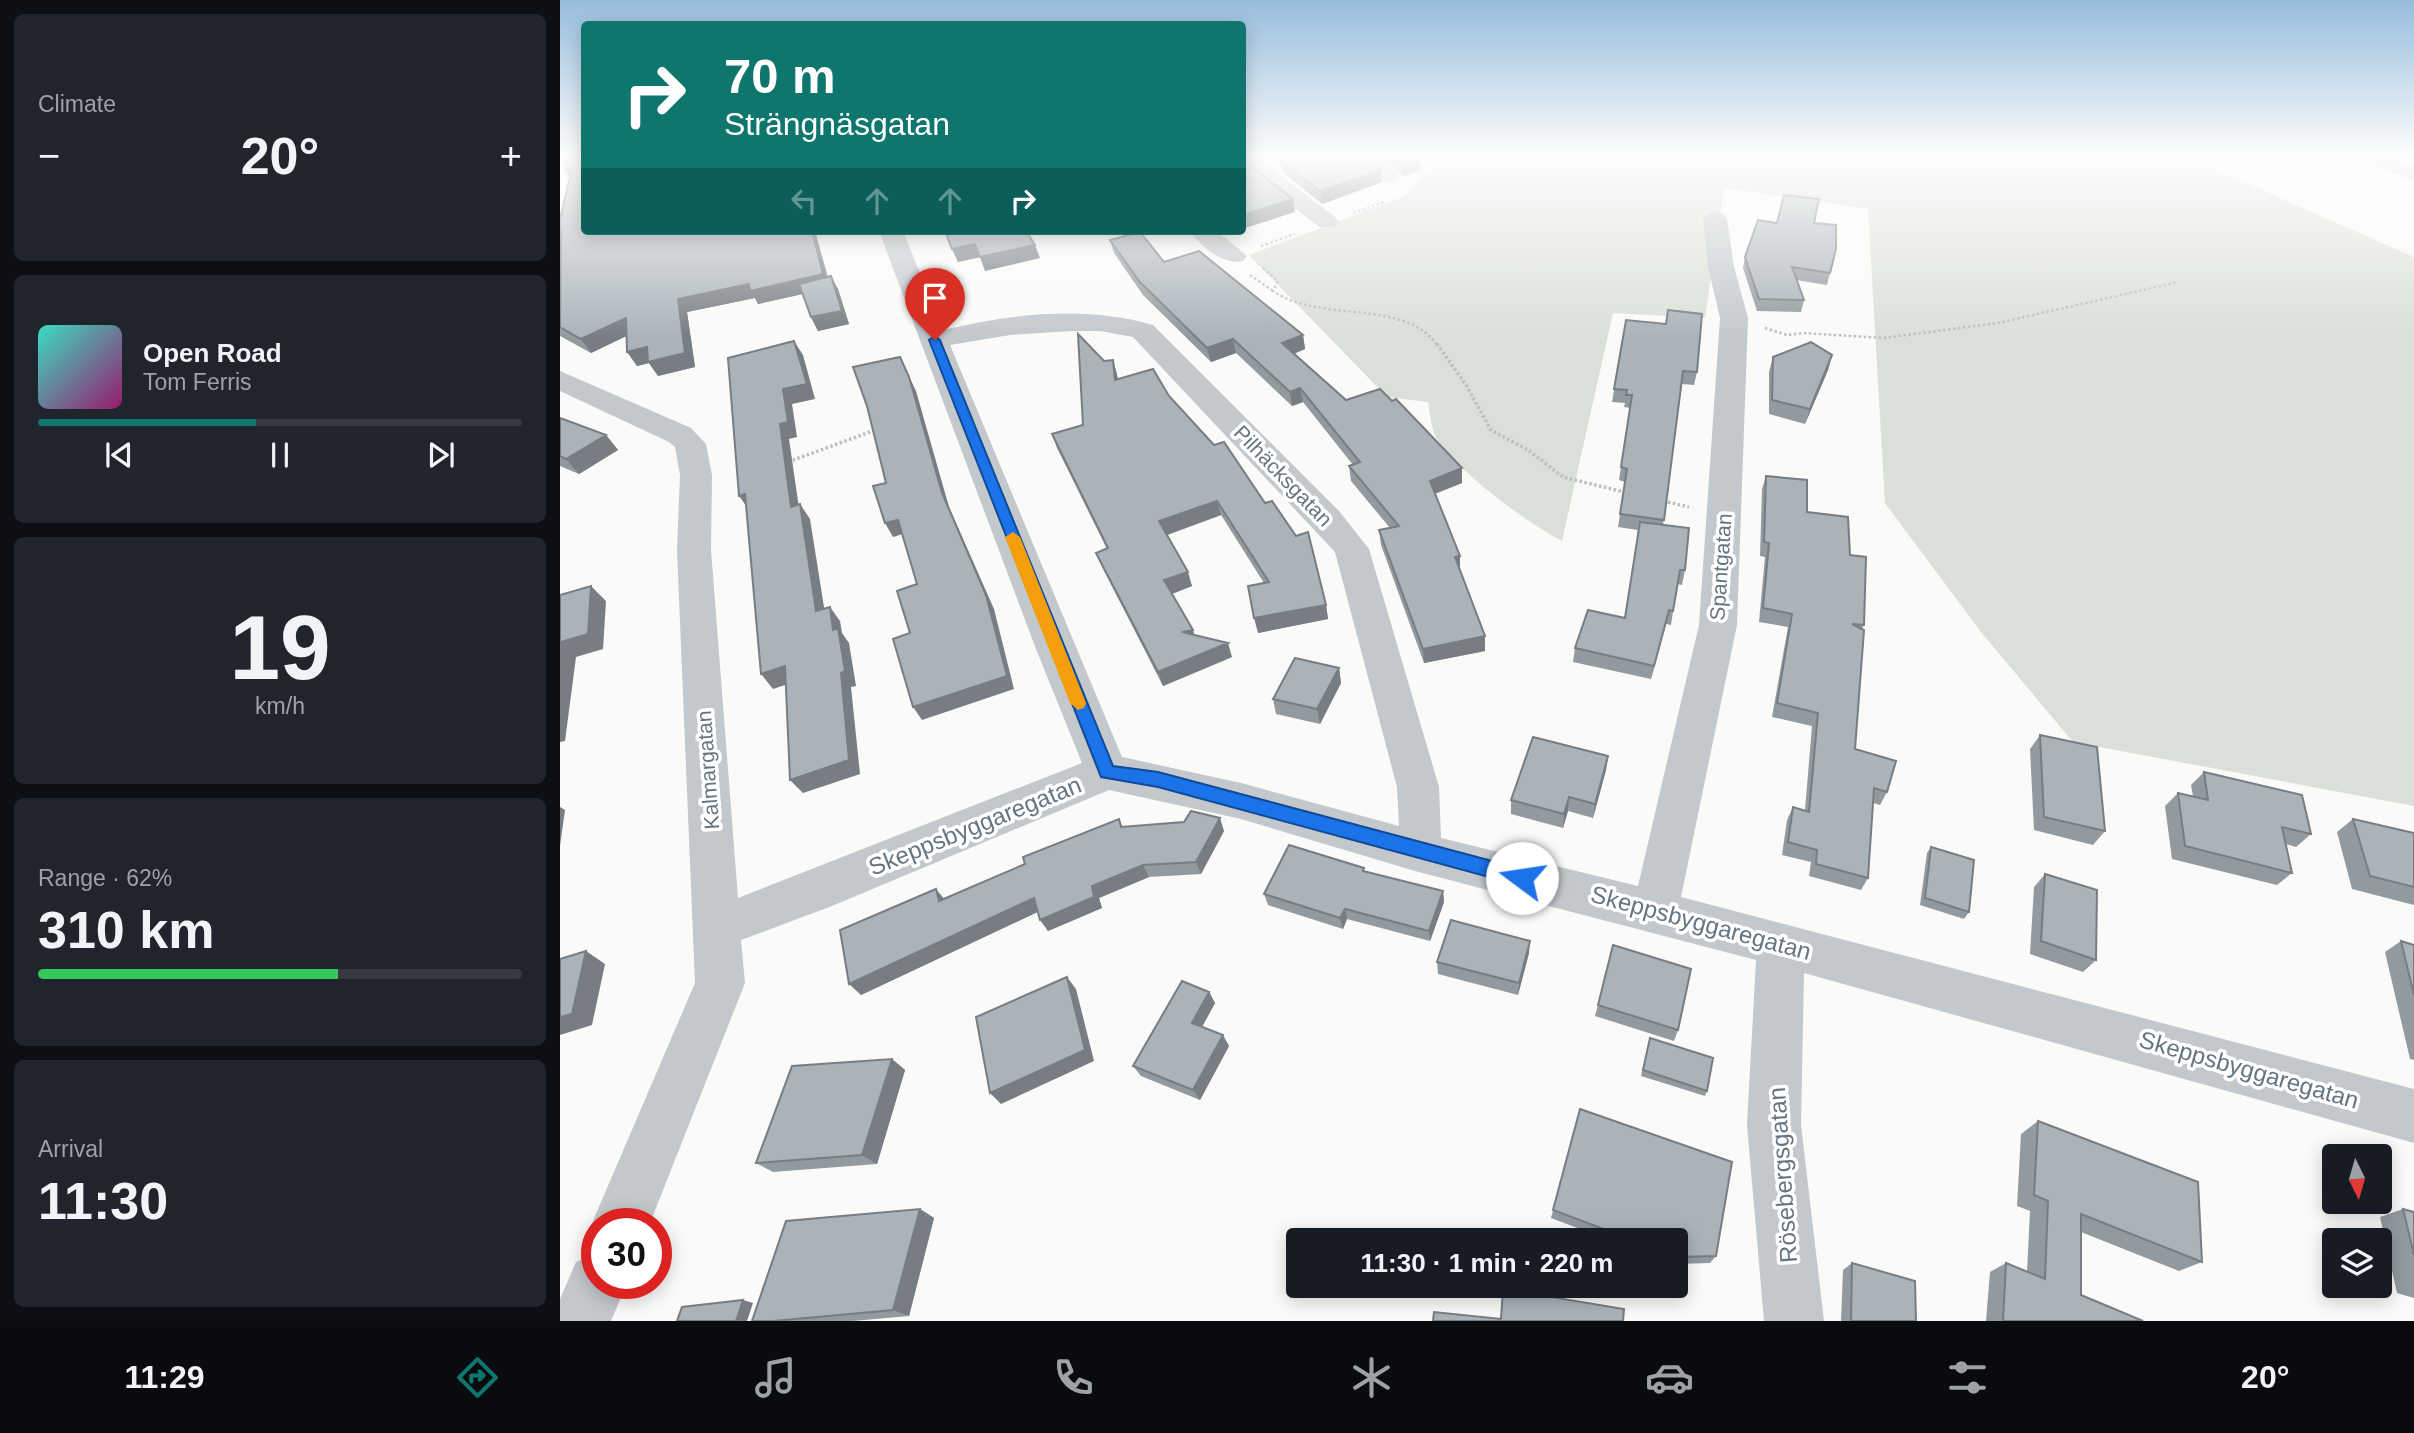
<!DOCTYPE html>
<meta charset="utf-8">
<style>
body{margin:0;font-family:Helvetica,sans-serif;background:#20242c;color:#f1f3f6;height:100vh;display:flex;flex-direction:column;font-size:26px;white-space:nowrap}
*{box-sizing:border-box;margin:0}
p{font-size:23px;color:#9ea1a6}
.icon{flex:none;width:38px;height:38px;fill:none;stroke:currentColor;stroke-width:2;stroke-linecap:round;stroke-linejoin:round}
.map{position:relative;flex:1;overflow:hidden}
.panel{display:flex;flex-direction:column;gap:14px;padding:14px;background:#0d0f14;width:560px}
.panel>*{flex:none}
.guide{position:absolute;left:21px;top:21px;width:665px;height:214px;border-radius:7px;box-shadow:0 4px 18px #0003;background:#0f766e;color:#fff;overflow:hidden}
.needle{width:46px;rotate:175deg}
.fabs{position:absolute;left:1762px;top:1144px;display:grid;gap:14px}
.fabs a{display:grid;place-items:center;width:70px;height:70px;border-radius:7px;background:#171b24;box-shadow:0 4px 18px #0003;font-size:35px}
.speed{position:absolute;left:21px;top:1208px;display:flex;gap:14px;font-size:35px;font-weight:700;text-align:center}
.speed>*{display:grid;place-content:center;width:91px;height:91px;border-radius:50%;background:#171b24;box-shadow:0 4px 18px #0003;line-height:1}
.speed .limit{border:10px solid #d22;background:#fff;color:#111}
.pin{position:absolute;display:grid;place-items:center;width:60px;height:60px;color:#fff;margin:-72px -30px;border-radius:50% 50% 50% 0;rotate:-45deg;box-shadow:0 0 7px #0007}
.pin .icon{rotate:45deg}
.me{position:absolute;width:77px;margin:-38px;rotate:284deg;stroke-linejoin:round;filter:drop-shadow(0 0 5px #0008)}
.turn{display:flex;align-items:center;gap:24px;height:147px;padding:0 28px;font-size:32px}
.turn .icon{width:91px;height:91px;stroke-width:2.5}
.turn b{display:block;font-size:49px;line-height:60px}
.lanes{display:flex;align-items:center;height:66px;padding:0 28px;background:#0003;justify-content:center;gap:35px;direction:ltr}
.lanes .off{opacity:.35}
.big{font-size:52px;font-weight:700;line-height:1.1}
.panel .widget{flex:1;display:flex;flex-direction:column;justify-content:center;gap:10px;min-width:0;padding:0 24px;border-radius:10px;background:#20242c}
.panel .dial{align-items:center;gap:0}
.dial b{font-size:91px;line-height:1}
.song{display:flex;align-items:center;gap:21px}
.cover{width:84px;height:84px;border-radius:10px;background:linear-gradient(135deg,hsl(170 70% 55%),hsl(320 70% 35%))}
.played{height:7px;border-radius:4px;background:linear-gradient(90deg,#0f766e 45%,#363941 45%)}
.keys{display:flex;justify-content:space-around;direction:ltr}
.heat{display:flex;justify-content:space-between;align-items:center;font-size:38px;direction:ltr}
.charge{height:10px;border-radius:5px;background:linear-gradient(90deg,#34c759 62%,#363941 0)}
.trip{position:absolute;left:726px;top:1228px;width:402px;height:70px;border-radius:7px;background:#171b24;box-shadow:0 4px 18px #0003;font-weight:700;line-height:70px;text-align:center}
.dock{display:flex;height:112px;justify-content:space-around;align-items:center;background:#090b0e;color:#9ea1a6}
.dock .icon{width:49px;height:49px}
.dock .active{color:#0f766e}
.dock b{font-size:32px;color:#f1f3f6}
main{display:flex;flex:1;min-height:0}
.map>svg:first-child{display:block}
.green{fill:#dadfd7}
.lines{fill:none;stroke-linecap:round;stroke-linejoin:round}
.path-far1{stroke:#bbbfc2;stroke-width:2.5;stroke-dasharray:2.5 2.5;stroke-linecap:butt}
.path{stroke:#bbbfc2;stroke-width:3.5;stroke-dasharray:2.5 2.5;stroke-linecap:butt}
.minor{fill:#c3c8cc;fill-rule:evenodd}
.tertiary{fill:#c3c8cc;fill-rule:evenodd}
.wall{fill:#929a9f}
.shaded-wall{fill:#777d82}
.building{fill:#aab3b9;stroke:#777d82;stroke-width:2}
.route{fill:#1a73e8;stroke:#114b97;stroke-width:2}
.slow{fill:#f59e0b}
.labels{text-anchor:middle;stroke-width:7;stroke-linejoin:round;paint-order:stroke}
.street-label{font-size:21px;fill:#657683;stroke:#fff}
.near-street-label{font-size:24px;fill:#657683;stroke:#fff}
</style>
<main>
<section class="panel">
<div class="widget"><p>Climate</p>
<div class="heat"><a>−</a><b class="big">20°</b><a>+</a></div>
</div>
<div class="widget">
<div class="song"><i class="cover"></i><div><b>Open Road</b><p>Tom Ferris</p></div></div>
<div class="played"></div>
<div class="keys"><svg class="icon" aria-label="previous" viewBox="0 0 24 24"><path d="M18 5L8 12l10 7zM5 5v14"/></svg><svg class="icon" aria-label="pause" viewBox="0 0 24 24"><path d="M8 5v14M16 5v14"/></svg><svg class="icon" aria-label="next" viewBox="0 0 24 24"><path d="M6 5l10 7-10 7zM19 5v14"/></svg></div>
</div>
<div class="widget dial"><b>19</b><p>km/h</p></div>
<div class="widget"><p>Range · 62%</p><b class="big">310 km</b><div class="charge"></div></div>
<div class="widget"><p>Arrival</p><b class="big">11:30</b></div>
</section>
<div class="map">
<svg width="1854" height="1321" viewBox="0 0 1854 1321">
<rect width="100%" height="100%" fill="#fafaf8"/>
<path class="green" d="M898,155H1622L1854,257V806L1513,742L1421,632L1325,503L1308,209L1164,188L1145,318L1053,313L1002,541C964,521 901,474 877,439C871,429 870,413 868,402L827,397L689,255L843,197L864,174Z"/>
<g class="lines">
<path class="path-far1" d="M1153,194L1151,172L1162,155
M793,213L824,202
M701,246L735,234
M703,268L718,281L713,291C760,324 844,297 878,346
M690,275L713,291
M1205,328L1227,335L1243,333L1324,338L1438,323L1618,282"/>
<path class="path" d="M877,344L906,385L931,430L968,450L1003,477L1068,493
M228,462L318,429
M1103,501L1129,507"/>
<path class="minor" d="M682,155H694L775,217L779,222L775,227H759L682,167Z
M790,155H815L842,175L831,182L823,180Z
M1155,212L1163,214L1167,219L1174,267L1188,318L1177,625L1121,897L1854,1089V1143L1244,973L1241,1125L1264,1321H1204L1187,1125L1196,960L855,871L681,819L549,790L272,906L181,940L185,983L90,1223H37V1234L32,1223L135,983L117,550L120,475L115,447L109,442L0,391V371L131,428L146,444L152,475L151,550L178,898L522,763L476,649L319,231H343L383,330C450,314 526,305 593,325L779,511L809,549L879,787L881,838L1078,886L1139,625L1160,318L1148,267L1143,219L1147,214ZM512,331H540L573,337L775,552L837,787L839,826L681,783L562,757L390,345L450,335Z
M630,231H657L687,256L683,261C664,266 640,246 630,231Z
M37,1253V1283H67L51,1321H0V1299L16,1262Z"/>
<path class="tertiary" d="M1796,155H1825L1854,166V181L1799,160Z"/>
</g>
<path class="wall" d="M7,155L24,231H255L268,277L278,289L289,324L258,331L251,317L243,294L198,304L195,298L127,312L135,367L98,376L89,363L77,366L66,336L31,353L0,336V219L10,178L5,170Z
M819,155H861L856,156L860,159V171L844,176Z
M720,160L822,182L762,204L722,172Z
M1217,223H1254L1276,249L1267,285L1236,280L1244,300L1241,312L1197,311L1183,268L1185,257Z
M550,240L604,262L743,335L745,349L734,354L786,400L902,483L875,494L900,571L925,636V651L864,663L821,545L819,530L830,528L791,481L789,466L793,465L743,402L732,406L676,353L651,362L583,295L554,253Z
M1066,320L1137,372L1134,385L1122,384L1103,525L1125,570L1122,585L1117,584L1111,625L1106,624L1091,679L1013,662L1015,648L1065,618L1078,530L1058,527L1065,482L1059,480L1070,408L1064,407L1065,403L1052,402Z
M1272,355L1268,370L1245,424L1209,414V372L1213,357Z
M553,360L558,379L609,396L766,605L768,619L698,633L704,583L661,515L607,535L632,586L612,594L634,635L672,657L603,686L542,567L536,553L547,549L497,448L492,434L523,425L544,361Z
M0,418L46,435L58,450L19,474L0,466Z
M1206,476L1247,512L1290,555L1304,625L1302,629L1295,749L1327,792L1320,805L1313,803L1308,878L1301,890L1249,876L1251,862L1222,855L1227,820L1233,807L1245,810L1252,726L1212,717L1228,627L1199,622L1205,557L1200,556L1202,489Z
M779,668L781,683L760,724L716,714L713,699Z
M1480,735L1545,831L1533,845L1474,830L1470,749Z
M1048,756L1046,770L1033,818L1008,811L1003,828L951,814V800Z
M1644,772L1751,834L1736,847L1726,844L1732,873L1717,885L1612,859L1605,806L1618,793L1633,796L1631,785Z
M559,819L563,827L664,831L641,874L589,877L539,898L542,908L488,931L477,912L301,995L385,899L465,864Z
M1793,819L1854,833V905L1792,889L1777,832Z
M1371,847L1409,912L1404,919L1360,905L1367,853Z
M804,868V871L883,891L884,902L870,941L787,919L783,929L708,905L704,894Z
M1485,874L1536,960L1523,972L1470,954L1474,887Z
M1841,941L1854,945V1060L1850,1059L1825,952Z
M969,953L958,995L878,974L877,962Z
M649,992L655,1003L642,1027L669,1046L640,1100L581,1076L573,1066Z
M1038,1005L1118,1030L1114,1041L1035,1016Z
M1090,1038L1147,1091L1145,1096L1081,1076Z
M332,1059L345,1070L317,1164L213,1172L196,1163Z
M1020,1109L1172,1162L1156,1256L1150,1263L1116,1264V1241H1052L991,1218Z
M1478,1121L1642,1262L1619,1271L1521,1232V1295L1583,1321H1426L1430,1272L1446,1263L1467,1272L1470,1211L1457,1206L1461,1134Z
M360,1209L374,1218L349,1316L293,1321H192Z
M1843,1209L1854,1212V1298L1837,1293L1820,1217Z
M1292,1263L1356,1321H1281L1283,1270Z"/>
<path class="shaded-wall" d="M702,155H720L703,158Z
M860,159V171L844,176L843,164Z
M12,169L14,183L5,170Z
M821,170L822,182L762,204L760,191Z
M733,199L735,212L682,229V215Z
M252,231H255L270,288L198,304L195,298L127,312L135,367L98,376L89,363L77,366L67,352L87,347L118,299Z
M415,244L421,257L398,262L392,249Z
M475,245L480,258L425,271L420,257Z
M271,276L278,289L289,324L258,331L251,317Z
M66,318L75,332L31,353L21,339Z
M743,335L745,349L724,357L722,343Z
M673,339L676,353L651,362L647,348Z
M234,341L243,355L255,399L232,404L237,437L229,439L241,522L231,507L220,424L223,389Z
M1272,355L1268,370L1245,424L1250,409Z
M340,357L356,391L389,507L434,609L454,689L362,720L353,707L382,493Z
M553,360L557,374L559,394L555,380Z
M740,388L743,402L732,406L730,392Z
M46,435L58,450L19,474L6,459Z
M902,468V483L871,495L870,481Z
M185,494L190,511L179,496Z
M657,501L661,515L604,536L599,521Z
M240,504L250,519L267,626L256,611Z
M338,520L346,533L333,537L325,523Z
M900,556V571L895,557Z
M628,572L632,586L609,595L604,580Z
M31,586L46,601L43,649L16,657L5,741L0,742V649L1,642Z
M766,605L768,619L698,633L694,618Z
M270,607L280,621L282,633L289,643L296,686L291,687L300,774L243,793L230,780L273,630Z
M1109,610L1106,624L1091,679L1094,666Z
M633,630L637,645L622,632Z
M925,636V651L864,663L863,649Z
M668,643L672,657L603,686L598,672Z
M225,666L237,681L213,689L201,674Z
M779,668L781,683L760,724L757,709Z
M1048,756L1046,770L1033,818L1035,804Z
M1009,797L1008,811L1003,828L1004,814Z
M0,807L5,810L0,846Z
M660,818L664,831L641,874L636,862Z
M583,865L589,877L539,898L542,908L488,931L480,920L532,886Z
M376,889L386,901H379Z
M883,891L884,902L870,941L869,931Z
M474,898L482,910L301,995L289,984Z
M785,909L787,919L783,929L780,918Z
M970,941L969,953L958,995L959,983Z
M26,951L45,964L32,1025L0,1035V1017Z
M507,977L516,989L534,1061L441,1104L430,1093Z
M649,992L655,1003L638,1034L632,1023Z
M663,1035L669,1046L640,1100L633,1090Z
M332,1059L345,1070L317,1164L302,1155Z
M360,1209L374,1218L349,1316L333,1310Z
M183,1300L193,1303L187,1321H176Z"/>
<path class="building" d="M7,155H24V231H252L263,274L190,291L189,284L118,299L125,353L88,362L87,347L67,352L66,318L21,339L0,327L1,230H0V219L12,169L5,170Z
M744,155H801L821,170L760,191L720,160Z
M832,155H853L860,159L843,164Z
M691,166L733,199L682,215V167Z
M1224,195L1259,199L1254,223L1276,225V249L1270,273L1232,267L1244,300L1199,299L1185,257L1198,220L1217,223Z
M385,231H466L475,245L420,257L415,244L392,249Z
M580,232L604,262L639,251L743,335L722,343L786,400L820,389L832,401L836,399L902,468L870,481L900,556L895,557L925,636L863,649L819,530L839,526L789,466L800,462L740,388L730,392L673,339L647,348L579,281L550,240Z
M271,276L282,311L251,317L239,284Z
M1108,310L1142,314L1137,372L1123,371L1104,520L1060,514L1067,469L1061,467L1072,395H1066L1067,390L1054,389L1066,320L1106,324Z
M518,334L544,361L553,360L555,380L593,369L609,396L654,445L664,442L705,503L712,501L736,536L748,532L766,605L694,618L688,586L709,582L657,501L599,521L628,572L604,580L633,630L622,632L668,643L598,672L536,553L548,548L492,434L523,425Z
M234,341L247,384L223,389L228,422L220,424L231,507L240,504L256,611L270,607L273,630L278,628L285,671L281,673L289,760L230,780L225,666L201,674L185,494L179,496L168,358Z
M1251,342L1272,355L1250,409L1212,400L1213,357Z
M340,357L349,377L382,493L426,595L447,676L353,707L333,639L350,633L337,591L357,584L338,520L325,523L313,486L326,483L307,406L293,367Z
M0,418L46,435L6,459L0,456Z
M1206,476L1247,480V512L1288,517L1290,555L1306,557L1304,625L1292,624L1304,630L1295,749L1336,761L1327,792L1314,788L1308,878L1256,864L1257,850L1228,842L1233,807L1249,812L1258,713L1217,703L1232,614L1203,608L1209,543L1204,542Z
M1080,522L1129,528L1125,570H1120L1113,611L1109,610L1094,666L1015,648L1028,610L1065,618Z
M31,586L28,634L1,642L0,649V595Z
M735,658L779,668L757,709L713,699Z
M1480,735L1537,747L1545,831L1484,817Z
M973,737L1048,756L1035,804L1009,797L1004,814L951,800Z
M1644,772L1742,795L1751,834L1722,827L1732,873L1625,846L1618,793L1648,800Z
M631,811L660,818L636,862L583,865L532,886L534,897L480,920L474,898L289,984L280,930L376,889L379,901L465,864L463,857L559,819L561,827L624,822Z
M1793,819L1854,833V887L1810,876Z
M729,845L804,868L803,871L883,891L869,931L785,909L780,918L704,894Z
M1371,847L1414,860L1409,912L1365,898Z
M1485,874L1537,890L1536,960L1481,941Z
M891,920L970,941L959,983L877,962Z
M1841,941L1854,945V995Z
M1053,945L1131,969L1118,1030L1038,1005Z
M26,951L12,1014L0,1017V959Z
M507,977L525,1050L430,1093L416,1017Z
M622,981L649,992L632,1023L663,1035L633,1090L573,1066Z
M1090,1038L1153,1058L1147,1091L1083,1070Z
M332,1059L302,1155L196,1163L232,1066Z
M1020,1109L1172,1162L1156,1256L1117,1257L1116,1241H1075L993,1210Z
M1478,1121L1638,1182L1642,1262L1521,1214V1295L1583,1321H1443L1446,1263L1485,1279L1488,1201L1474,1195Z
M360,1209L333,1310L213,1321H192L226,1221Z
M1843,1209L1854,1212V1255Z
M1292,1263L1355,1281L1356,1321H1291Z
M943,1289L1064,1309L1063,1321H873L874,1312L941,1319Z
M183,1300L176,1321H117L122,1307Z"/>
<linearGradient id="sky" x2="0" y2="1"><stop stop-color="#96bcdc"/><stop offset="0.46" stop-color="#fdfdfc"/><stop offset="1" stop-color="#fdfdfc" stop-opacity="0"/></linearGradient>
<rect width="1854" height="339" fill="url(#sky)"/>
<path class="route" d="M375,336L380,340L553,766L598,772L962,869L968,872L971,878L968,884L962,886L598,787L541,777L369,340Z"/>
<path class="slow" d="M453,532L460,537L526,703L524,708L518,710L510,703L445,537Z"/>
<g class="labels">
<g class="street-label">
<text transform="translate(723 476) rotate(46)" y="7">Pilhäcksgatan</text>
<text transform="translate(1161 567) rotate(-86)" y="7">Spantgatan</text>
<text transform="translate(148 770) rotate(-94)" y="7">Kalmargatan</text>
</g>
<g class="near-street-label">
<text transform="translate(415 826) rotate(-22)" y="8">Skeppsbyggaregatan</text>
<text transform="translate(1141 923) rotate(15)" y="8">Skeppsbyggaregatan</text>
<text transform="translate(1689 1070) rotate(16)" y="8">Skeppsbyggaregatan</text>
<text transform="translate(1223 1175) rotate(-94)" y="8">Rösebergsgatan</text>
</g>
</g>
</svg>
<div class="fabs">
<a><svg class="needle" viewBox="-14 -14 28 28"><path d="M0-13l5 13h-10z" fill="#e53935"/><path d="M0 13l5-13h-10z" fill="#9ea1a6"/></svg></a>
<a><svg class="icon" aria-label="layers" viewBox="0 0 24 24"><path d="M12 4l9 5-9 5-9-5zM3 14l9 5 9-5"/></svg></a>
</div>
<div class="speed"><div class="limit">30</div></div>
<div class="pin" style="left:375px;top:340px;background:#d93025"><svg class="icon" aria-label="arrive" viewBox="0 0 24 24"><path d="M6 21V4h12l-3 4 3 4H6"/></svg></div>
<svg class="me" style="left:962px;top:878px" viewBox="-20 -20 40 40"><circle r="19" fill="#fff"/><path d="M0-13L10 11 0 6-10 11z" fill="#1a73e8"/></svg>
<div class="trip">11:30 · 1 min · 220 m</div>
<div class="guide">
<div class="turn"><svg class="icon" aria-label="right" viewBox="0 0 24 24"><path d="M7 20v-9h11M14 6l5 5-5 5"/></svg><div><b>70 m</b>Strängnäsgatan</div></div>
<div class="lanes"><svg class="icon off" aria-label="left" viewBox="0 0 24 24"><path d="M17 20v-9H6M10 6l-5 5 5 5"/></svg><svg class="icon off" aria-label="ahead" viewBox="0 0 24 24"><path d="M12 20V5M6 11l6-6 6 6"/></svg><svg class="icon off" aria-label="ahead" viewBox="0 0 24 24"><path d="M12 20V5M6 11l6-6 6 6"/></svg><svg class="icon" aria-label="right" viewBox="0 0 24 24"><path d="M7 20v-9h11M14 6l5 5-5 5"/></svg></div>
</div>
</div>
</main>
<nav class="dock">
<b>11:29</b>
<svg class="icon active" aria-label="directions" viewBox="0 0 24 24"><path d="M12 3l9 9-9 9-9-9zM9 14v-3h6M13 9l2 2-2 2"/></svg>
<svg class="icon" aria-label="music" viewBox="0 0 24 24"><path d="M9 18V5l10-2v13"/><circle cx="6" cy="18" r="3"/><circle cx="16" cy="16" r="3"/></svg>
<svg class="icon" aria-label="phone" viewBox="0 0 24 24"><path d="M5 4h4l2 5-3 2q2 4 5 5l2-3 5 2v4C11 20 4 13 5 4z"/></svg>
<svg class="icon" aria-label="climate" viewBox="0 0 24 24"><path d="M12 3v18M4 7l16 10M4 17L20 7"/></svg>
<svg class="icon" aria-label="car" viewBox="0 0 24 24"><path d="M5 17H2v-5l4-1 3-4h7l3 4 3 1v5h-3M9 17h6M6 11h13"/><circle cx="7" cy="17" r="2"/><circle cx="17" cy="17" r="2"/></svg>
<svg class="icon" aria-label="filters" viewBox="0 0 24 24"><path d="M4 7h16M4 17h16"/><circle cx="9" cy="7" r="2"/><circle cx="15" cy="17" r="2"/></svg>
<b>20°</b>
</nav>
